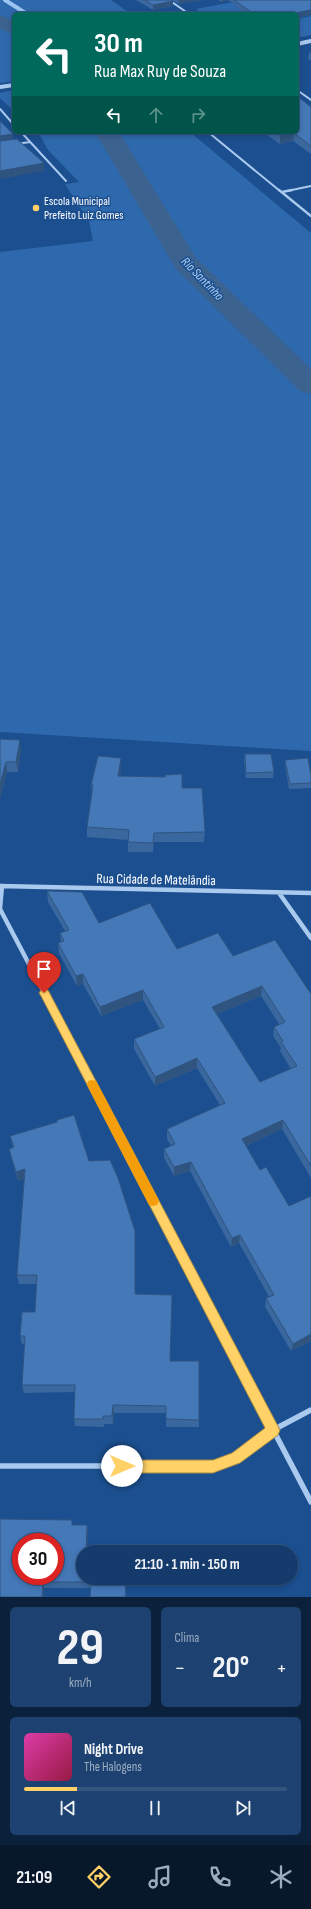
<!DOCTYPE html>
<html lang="pt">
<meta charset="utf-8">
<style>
body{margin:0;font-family:"Sofia Sans Condensed",sans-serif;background:#1d4271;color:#f1f3f6;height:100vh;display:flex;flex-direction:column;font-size:15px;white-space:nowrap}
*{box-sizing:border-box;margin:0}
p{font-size:13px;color:#9dadc1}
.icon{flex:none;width:22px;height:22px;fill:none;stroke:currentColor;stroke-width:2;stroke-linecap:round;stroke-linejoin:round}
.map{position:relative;height:1597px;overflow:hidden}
.details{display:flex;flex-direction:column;gap:10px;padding:10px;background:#0b203b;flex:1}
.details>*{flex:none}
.guide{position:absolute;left:12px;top:12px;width:287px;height:122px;border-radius:6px;box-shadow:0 2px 6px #0003,0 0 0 1px #33557e;background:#00695c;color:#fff;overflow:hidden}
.speed{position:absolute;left:12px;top:1533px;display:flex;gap:8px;font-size:20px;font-weight:700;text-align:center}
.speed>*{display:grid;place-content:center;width:52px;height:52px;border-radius:50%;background:#143b6b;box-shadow:0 2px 6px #0003,0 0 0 1px #33557e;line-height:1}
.speed .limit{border:6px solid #d22;background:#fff;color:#111}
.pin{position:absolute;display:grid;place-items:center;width:34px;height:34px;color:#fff;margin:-41px -17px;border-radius:50% 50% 50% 0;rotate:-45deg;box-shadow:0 0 4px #0007}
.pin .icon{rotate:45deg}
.me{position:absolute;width:44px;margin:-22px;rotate:90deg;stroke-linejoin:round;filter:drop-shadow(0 0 3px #0008)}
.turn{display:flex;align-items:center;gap:14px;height:84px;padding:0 16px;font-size:18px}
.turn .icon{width:52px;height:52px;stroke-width:2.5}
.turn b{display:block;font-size:28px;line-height:34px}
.lanes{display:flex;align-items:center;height:38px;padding:0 16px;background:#0003;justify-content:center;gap:20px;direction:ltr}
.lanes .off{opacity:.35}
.big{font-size:30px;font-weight:700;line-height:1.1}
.details .tile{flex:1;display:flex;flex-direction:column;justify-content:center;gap:6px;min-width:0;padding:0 14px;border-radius:6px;background:#1d4271}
.details .dial{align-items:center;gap:0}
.dial b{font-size:52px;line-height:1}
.song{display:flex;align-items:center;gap:12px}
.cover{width:48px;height:48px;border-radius:6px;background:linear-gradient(135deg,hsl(320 70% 55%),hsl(340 70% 35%))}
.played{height:4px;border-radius:2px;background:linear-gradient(90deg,#ffd166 20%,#33557e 20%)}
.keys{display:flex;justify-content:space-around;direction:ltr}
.heat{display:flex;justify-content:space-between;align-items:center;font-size:22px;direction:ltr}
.details .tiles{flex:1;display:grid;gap:10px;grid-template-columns:1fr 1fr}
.tile:last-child{grid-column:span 2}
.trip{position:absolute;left:76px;top:1545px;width:222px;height:40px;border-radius:20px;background:#143b6b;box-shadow:0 2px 6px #0003,0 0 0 1px #33557e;font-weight:700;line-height:40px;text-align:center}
.dock{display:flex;height:64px;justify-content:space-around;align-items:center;background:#08182b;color:#9dadc1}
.dock .icon{width:28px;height:28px}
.dock .on{color:#ffd166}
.dock b{font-size:18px;color:#f1f3f6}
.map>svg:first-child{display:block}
.green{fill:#2e69ad}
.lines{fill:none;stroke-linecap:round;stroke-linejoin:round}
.stream{stroke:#9cc4f0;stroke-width:4}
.river{fill:#3c6290;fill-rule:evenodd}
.minor-far3{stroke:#a9c9ee;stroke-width:2}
.minor-far2{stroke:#a9c9ee;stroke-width:2.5}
.minor-far1{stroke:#a9c9ee;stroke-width:4.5}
.minor{stroke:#a9c9ee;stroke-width:5.5}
.tertiary{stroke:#a9c9ee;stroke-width:4}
.wall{fill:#3a679d;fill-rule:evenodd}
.shaded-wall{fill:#305480}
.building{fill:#4478b7;stroke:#305480;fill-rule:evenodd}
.route{fill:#ffd166;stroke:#a68842}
.slow{fill:#f59e0b}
.poi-dot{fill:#ffd166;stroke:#1b4f8f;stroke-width:1.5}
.labels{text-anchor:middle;stroke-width:3;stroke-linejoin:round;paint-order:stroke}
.far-poi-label{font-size:12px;fill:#fff;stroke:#1b4f8f;text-anchor:start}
.far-water-label{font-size:13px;font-style:italic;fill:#b5d3f5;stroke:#1b4f8f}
.street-label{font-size:14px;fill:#fff;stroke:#1b4f8f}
</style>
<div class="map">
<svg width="311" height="1597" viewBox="0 0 311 1597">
<rect width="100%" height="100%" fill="#1b4f8f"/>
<path class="green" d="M0,0H111L131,14H14V25L0,18Z
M239,1L258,14H203L196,9Z
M311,16V35L297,38V19Z
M0,25L14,32V81L0,83Z
M14,90V111L0,98V93Z
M36,132H190L311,233V751L0,732V252L93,241L89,221L65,184L79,182L48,150L41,137Z"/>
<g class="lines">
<path class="stream" d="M5,0L27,14
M178,14L181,13"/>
<path class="river" d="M0,15L14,21V35L0,29Z
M95,132H119L196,258L311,369V394L300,391L176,269Z"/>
<path class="minor-far3" d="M169,0L189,14
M297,90L311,100
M0,109L14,125
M21,132L66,181
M208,132L280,191
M16,144L30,142
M287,191L311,186"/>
<path class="minor-far2" d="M279,190L311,216
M282,192L292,190"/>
<path class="minor-far1" d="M0,886L311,893
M279,893L311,938
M0,908L2,886
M0,909L109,1116"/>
<path class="minor" d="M108,1115L311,1502
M0,1466H213L236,1458L273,1430L311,1410"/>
<path class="tertiary" d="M297,44L311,41
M0,87L14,85"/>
</g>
<path class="wall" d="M136,0H172L173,6L153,10Z
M172,0H202L179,4Z
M218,0H311V15L297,18V14H247L228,0L222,2Z
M311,52V61L308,59L309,53Z
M311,107V154L293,141L280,144L263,132H297Z
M0,739L21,750L18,772H7L0,799Z
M245,754L274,772L273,778H246L244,760Z
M121,758V768L120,776L182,788L205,832L204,842H154L153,852H128V840L87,837V827L92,794L91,785Z
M285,760L311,776V788L289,789L285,765Z
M47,891L99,923L177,949L233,956L311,994V1178L282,1129L246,1146L311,1341L291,1351L265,1307L266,1298L269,1297L239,1243L231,1247L190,1171L174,1176L164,1158V1149L171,1146L167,1139V1129L220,1105L197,1068L155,1086L134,1049V1039L160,1029L143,1000L101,1016L83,984L77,986L59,953L58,943L61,942L60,933L65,931L48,902ZM261,996L279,1024L274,1027L273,1036L281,1048L280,1051L291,1069L260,1082L217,1014Z
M10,1136L89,1161L136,1294L170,1361L199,1420V1427H166V1413H114L113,1424H104V1427L75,1426L74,1419L75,1392L24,1393L22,1385L25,1344H22L20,1336L35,1312L37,1284H19L17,1275L24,1179L18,1181L11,1158L9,1149L13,1148Z
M73,1525H87L88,1531L83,1552L95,1582H126V1597H90L91,1588H44V1597H0Z"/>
<path class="shaded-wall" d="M179,0H202L179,4Z
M222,0H228L222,2Z
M173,1V6L153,10V5Z
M311,10V15L297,18V14H289Z
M294,133L293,141L280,144V136Z
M13,134V142L0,145V136Z
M44,163V171L0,179V171Z
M20,740L21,750L18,772L16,762Z
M121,758V768L118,786V776Z
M6,762L7,772L0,799V784Z
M83,974V984L77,986L76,976Z
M262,986L261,996L212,1016V1007Z
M143,990V1000L101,1016L100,1007Z
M197,1058V1068L155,1086V1077Z
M283,1120L282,1129L241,1148L242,1139Z
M191,1162L190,1171L174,1176V1167Z
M25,1169L26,1178L18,1181L16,1172Z
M240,1235L239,1243L231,1247L232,1238Z
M311,1334V1341L291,1351L293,1344Z
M113,1405L114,1413L113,1424L112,1416Z
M87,1525L88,1531L87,1552H86Z
M43,1582L44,1588V1597H42Z"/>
<path class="building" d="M145,0H172L173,1L153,5Z
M234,0H311V10L289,14H254Z
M297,96L311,107V146L294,133L280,136L274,132H297Z
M0,121L13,134L0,136Z
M17,139L44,163L0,171V141Z
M0,739L20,740L16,762H6L0,784Z
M245,754H271L274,772L246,773Z
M98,756L121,758L118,776L165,777V775L182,774V788H202L205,832L154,833L153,843L128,842L129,830L87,827L93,785H91Z
M308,758L311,776V783L290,784L285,760Z
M47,891L82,892L99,923L150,903L177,949L218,933L233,956L275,940L311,994V1166L283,1120L242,1139L260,1170L266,1167L289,1206L311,1196V1334L293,1344L266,1298L274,1295L240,1235L232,1238L191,1162L174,1167L164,1149L175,1144L167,1129L225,1103L197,1058L155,1077L134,1039L164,1027L143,990L100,1007L83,974L76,976L58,943L64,941L60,933L69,930ZM262,986L285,1022L274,1027L283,1041L281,1042L297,1066L260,1082L212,1007Z
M74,1115L89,1161L110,1160L118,1178L135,1231V1294L172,1295L170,1361H199V1420L166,1419V1406L113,1405L112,1416H103V1419H74L75,1385H22L25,1336H20L22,1312H35L37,1275H17L25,1169L16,1172L9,1149L14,1147L10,1136L57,1122V1120Z
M0,1519L72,1520V1525H87L86,1552H83V1578H94V1582H43L42,1597H0ZM21,1542H55V1576H21Z
M91,1582H126L125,1597H90Z"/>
<path class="route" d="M44,989L48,990L280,1430L278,1435L240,1463L213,1473H122L117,1471L115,1466L117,1462L122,1460H213L232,1453L265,1428L41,996L39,993L41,990Z"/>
<path class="slow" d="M92,1080L96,1081L157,1197L159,1201L157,1205L153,1206L149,1205L87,1085L88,1081Z"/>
<circle class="poi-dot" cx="36" cy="208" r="4"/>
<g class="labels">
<g class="far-poi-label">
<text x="44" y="205">Escola Municipal<tspan x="44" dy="14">Prefeito Luiz Gomes</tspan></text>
</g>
<g class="far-water-label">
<text transform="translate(203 278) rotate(46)" y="5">Rio Santinho</text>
</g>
<g class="street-label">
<text transform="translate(156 879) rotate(1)" y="5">Rua Cidade de Matelândia</text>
</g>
</g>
</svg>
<div class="speed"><div class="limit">30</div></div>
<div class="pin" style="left:44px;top:993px;background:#d93025"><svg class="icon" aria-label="arrive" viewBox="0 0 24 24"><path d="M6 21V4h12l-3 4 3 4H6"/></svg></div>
<svg class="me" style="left:122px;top:1466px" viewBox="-20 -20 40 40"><circle r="19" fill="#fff"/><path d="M0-13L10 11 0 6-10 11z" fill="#ffd166"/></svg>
<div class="trip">21:10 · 1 min · 150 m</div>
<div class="guide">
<div class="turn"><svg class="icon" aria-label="left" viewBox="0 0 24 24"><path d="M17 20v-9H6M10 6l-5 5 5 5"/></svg><div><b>30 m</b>Rua Max Ruy de Souza</div></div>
<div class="lanes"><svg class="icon" aria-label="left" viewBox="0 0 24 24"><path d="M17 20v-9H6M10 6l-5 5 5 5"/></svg><svg class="icon off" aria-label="ahead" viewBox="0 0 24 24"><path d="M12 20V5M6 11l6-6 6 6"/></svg><svg class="icon off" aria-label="right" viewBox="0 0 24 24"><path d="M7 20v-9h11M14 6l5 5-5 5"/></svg></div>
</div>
</div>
<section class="details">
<div class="tiles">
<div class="tile dial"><b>29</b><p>km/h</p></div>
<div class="tile"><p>Clima</p>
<div class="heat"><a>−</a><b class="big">20°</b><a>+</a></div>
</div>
<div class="tile">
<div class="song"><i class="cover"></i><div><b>Night Drive</b><p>The Halogens</p></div></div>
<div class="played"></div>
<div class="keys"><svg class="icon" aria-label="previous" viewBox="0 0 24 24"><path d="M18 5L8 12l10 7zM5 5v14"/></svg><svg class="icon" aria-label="pause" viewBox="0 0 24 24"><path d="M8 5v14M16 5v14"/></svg><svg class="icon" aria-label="next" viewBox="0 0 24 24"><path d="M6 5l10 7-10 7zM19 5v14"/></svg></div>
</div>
</div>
</section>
<nav class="dock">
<b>21:09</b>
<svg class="icon on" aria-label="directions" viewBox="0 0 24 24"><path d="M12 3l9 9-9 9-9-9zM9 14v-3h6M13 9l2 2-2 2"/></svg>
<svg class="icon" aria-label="music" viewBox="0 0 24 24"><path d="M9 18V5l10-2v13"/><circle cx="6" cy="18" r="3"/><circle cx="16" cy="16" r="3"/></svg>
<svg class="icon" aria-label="phone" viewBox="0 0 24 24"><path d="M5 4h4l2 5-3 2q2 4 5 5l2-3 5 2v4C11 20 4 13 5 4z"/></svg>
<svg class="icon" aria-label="climate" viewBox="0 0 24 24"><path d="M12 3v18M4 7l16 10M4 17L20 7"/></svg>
</nav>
